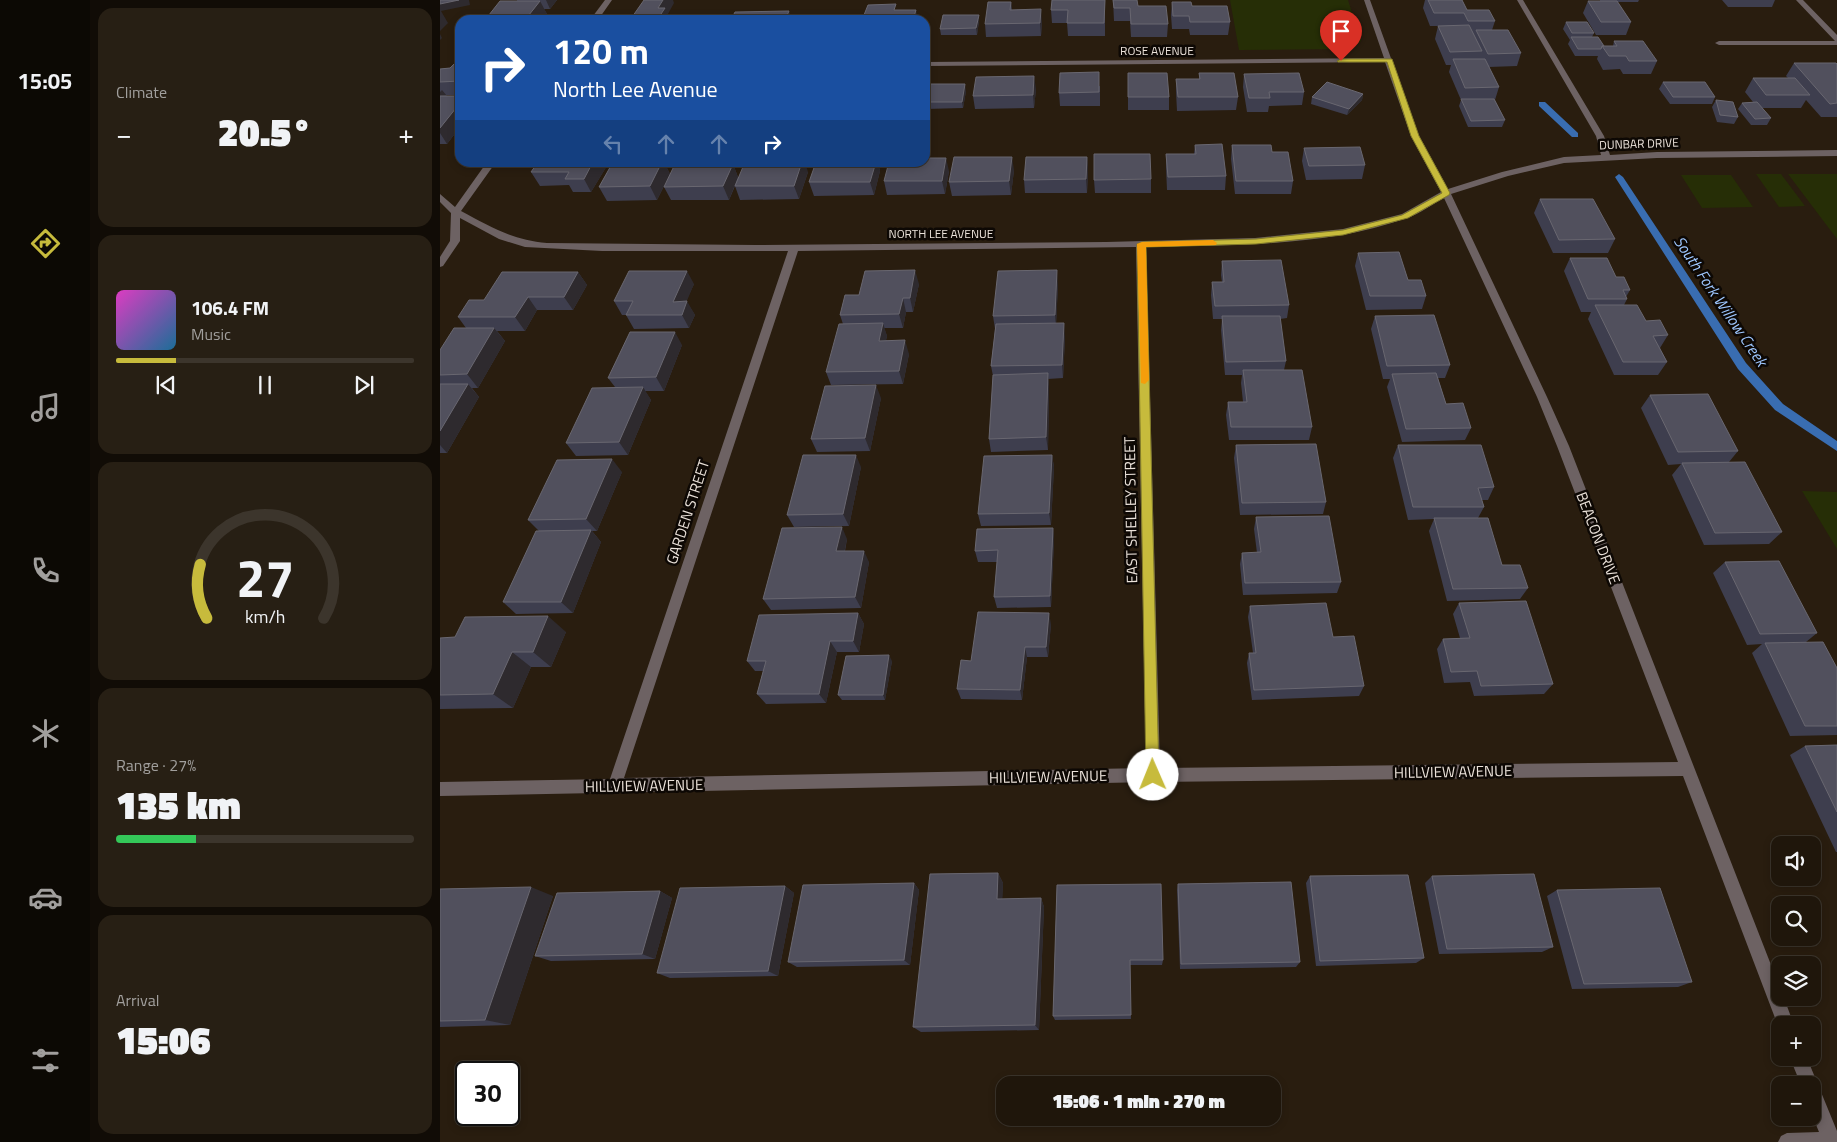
<!DOCTYPE html>
<meta charset="utf-8">
<style>
body{margin:0;font-family:"Titillium Web",sans-serif;background:#271f14;color:#f1f3f6;height:100vh;display:flex;flex-direction:column;font-size:19px;white-space:nowrap}
*{box-sizing:border-box;margin:0}
p{font-size:16px;color:#a19f9d}
.icon{flex:none;width:28px;height:28px;fill:none;stroke:currentColor;stroke-width:2;stroke-linecap:round;stroke-linejoin:round}
.map{position:relative;flex:1;overflow:hidden}
.panel{display:flex;flex-direction:column;gap:8px;padding:8px;background:#110c06;width:350px}
.panel>*{flex:none}
.hud{position:absolute;left:15px;top:15px;width:475px;height:152px;border-radius:15px;box-shadow:0 2px 8px #0003,0 0 0 1px #3c352c;background:#1a4fa0;color:#fff;overflow:hidden}
.buttons{position:absolute;left:1331px;top:836px;display:grid;gap:10px}
.buttons a{display:grid;place-items:center;width:50px;height:50px;border-radius:10px;background:#1f160b;box-shadow:0 2px 8px #0003,0 0 0 1px #3c352c;font-size:25px}
.speed{position:absolute;left:15px;top:1061px;display:flex;gap:10px;font-size:25px;font-weight:700;text-align:center}
.speed>*{display:grid;place-content:center;width:65px;height:65px;border-radius:50%;background:#1f160b;box-shadow:0 2px 8px #0003,0 0 0 1px #3c352c;line-height:1}
.speed .limit{border:2px solid #111;border-radius:8px;background:#fff;color:#111}
.pin{position:absolute;display:grid;place-items:center;width:42px;height:42px;color:#fff;margin:-51px -21px;border-radius:50% 50% 50% 0;rotate:-45deg;box-shadow:0 0 5px #0007}
.pin .icon{rotate:45deg}
.me{position:absolute;width:55px;margin:-28px;rotate:359deg;stroke-linejoin:round;filter:drop-shadow(0 0 4px #0008)}
.turn{display:flex;align-items:center;gap:18px;height:105px;padding:0 15px;font-size:22px}
.turn .icon{width:65px;height:65px;stroke-width:2.5}
.turn b{display:block;font-size:35px;line-height:42px}
.lanes{display:flex;align-items:center;height:48px;padding:0 15px;background:#0003;justify-content:center;gap:25px;direction:ltr}
.lanes .off{opacity:.35}
.big{font-size:38px;font-weight:800;line-height:1.1}
.panel .card{flex:1;display:flex;flex-direction:column;justify-content:center;gap:8px;min-width:0;padding:0 18px;border-radius:15px;background:#271f14}
.panel .dial{align-items:center;gap:0}
.dial svg{height:130px;overflow:visible;fill:none;stroke:#3c352c;stroke-width:7;stroke-linecap:round;text-anchor:middle}
.dial text{fill:#f1f3f6;stroke:none}
.song{display:flex;align-items:center;gap:15px}
.cover{width:60px;height:60px;border-radius:8px;background:linear-gradient(135deg,hsl(310 70% 55%),hsl(200 70% 35%))}
.played{height:5px;border-radius:2px;background:linear-gradient(90deg,#c7bb3c 20%,#3c352c 20%)}
.keys{display:flex;justify-content:space-around;direction:ltr}
.heat{display:flex;justify-content:space-between;align-items:center;font-size:28px;direction:ltr}
.charge{height:8px;border-radius:4px;background:linear-gradient(90deg,#34c759 27%,#3c352c 0)}
.trip{position:absolute;left:556px;top:1076px;width:285px;height:50px;border-radius:15px;background:#1f160b;box-shadow:0 2px 8px #0003,0 0 0 1px #3c352c;font-weight:800;line-height:50px;text-align:center}
main{display:flex;flex:1;min-height:0}
.tab-bar{display:flex;flex-direction:column;width:90px;justify-content:space-around;align-items:center;background:#0c0904;color:#a19f9d}
.tab-bar .icon{width:35px;height:35px}
.tab-bar .selected{color:#c7bb3c}
.tab-bar b{font-size:22px;color:#f1f3f6}
.map>svg:first-child{display:block}
.green{fill:#262e06}
.lines{fill:none;stroke-linecap:round;stroke-linejoin:round}
.stream{fill:#396db1;fill-rule:evenodd}
.minor{fill:#6d6263;fill-rule:evenodd}
.wall{fill:#3e3e4e}
.shaded-wall{fill:#2e2a2e}
.building{fill:#51505d;stroke:#696770}
.route{fill:#c7bb3c;stroke:#817a27}
.slow{fill:#f59e0b}
.labels{text-anchor:middle;stroke-width:5;stroke-linejoin:round;paint-order:stroke}
.far-street-label{font-size:12px;fill:#ebe2da;stroke:#0d0804}
.street-label{font-size:15px;fill:#ebe2da;stroke:#0d0804}
.water-label{font-size:16px;font-style:italic;fill:#9ec7ff;stroke:#0d0804}
</style>
<main>
<nav class="tab-bar">
<b>15:05</b>
<svg class="icon selected" aria-label="directions" viewBox="0 0 24 24"><path d="M12 3l9 9-9 9-9-9zM9 14v-3h6M13 9l2 2-2 2"/></svg>
<svg class="icon" aria-label="music" viewBox="0 0 24 24"><path d="M9 18V5l10-2v13"/><circle cx="6" cy="18" r="3"/><circle cx="16" cy="16" r="3"/></svg>
<svg class="icon" aria-label="phone" viewBox="0 0 24 24"><path d="M5 4h4l2 5-3 2q2 4 5 5l2-3 5 2v4C11 20 4 13 5 4z"/></svg>
<svg class="icon" aria-label="climate" viewBox="0 0 24 24"><path d="M12 3v18M4 7l16 10M4 17L20 7"/></svg>
<svg class="icon" aria-label="car" viewBox="0 0 24 24"><path d="M5 17H2v-5l4-1 3-4h7l3 4 3 1v5h-3M9 17h6M6 11h13"/><circle cx="7" cy="17" r="2"/><circle cx="17" cy="17" r="2"/></svg>
<svg class="icon" aria-label="filters" viewBox="0 0 24 24"><path d="M4 7h16M4 17h16"/><circle cx="9" cy="7" r="2"/><circle cx="15" cy="17" r="2"/></svg>
</nav>
<section class="panel">
<div class="card"><p>Climate</p>
<div class="heat"><a>−</a><b class="big">20.5°</b><a>+</a></div>
</div>
<div class="card">
<div class="song"><i class="cover"></i><div><b>106.4 FM</b><p>Music</p></div></div>
<div class="played"></div>
<div class="keys"><svg class="icon" aria-label="previous" viewBox="0 0 24 24"><path d="M18 5L8 12l10 7zM5 5v14"/></svg><svg class="icon" aria-label="pause" viewBox="0 0 24 24"><path d="M8 5v14M16 5v14"/></svg><svg class="icon" aria-label="next" viewBox="0 0 24 24"><path d="M6 5l10 7-10 7zM19 5v14"/></svg></div>
</div>
<div class="card dial"><svg viewBox="0 0 100 80">
<path d="M14 69A42 42 0 1 1 86 69"/>
<path d="M14 69A42 42 0 0 1 10 36" stroke="#c7bb3c"/>
<text x="50" y="56" font-size="32" font-weight="700">27</text>
<text x="50" y="72" font-size="11">km/h</text>
</svg></div>
<div class="card"><p>Range · 27%</p><b class="big">135 km</b><div class="charge"></div></div>
<div class="card"><p>Arrival</p><b class="big">15:06</b></div>
</section>
<div class="map">
<svg width="1397" height="1142" viewBox="0 0 1397 1142">
<rect width="100%" height="100%" fill="#291d0f"/>
<path class="green" d="M790,0H908L921,41L913,48L902,49L799,50Z
M1316,174H1341L1365,206L1339,207Z
M1348,174H1397V239Z
M1241,175H1291L1313,207L1262,208Z
M1362,491L1397,492V549Z"/>
<g class="lines">
<path class="stream" d="M1099,102H1105L1138,133V137H1132L1099,106Z
M1179,174L1183,177L1306,363L1343,404L1397,441V451L1335,410L1298,369L1175,177Z"/>
<path class="minor" d="M165,0H172L158,20H150Z
M924,0H930L979,136L1008,189L1062,172L1124,157L1161,155L1156,136L1077,0H1083L1164,136L1170,155L1217,152L1397,150V156L1217,158L1124,163L1068,176L1011,194L1107,397L1129,446L1340,988V998H1344L1354,1025H1340V1031L1243,776L713,782L0,796V782L170,779L348,251H162L85,247L59,239L20,218V241L3,266L0,267V257L10,241L11,213L0,202V194L15,207L47,162H56L21,211C51,227 72,240 107,243L316,245L666,242L815,238L903,229L962,214L1001,192L971,136L945,62L485,66V62L944,58ZM1004,198L1097,397L1117,446L1238,762L720,768L706,247C791,245 886,247 967,218C980,214 992,204 1004,198ZM696,247L706,768L184,778L358,251Z
M1356,0H1363L1397,35V45H1279L1275,43L1279,41H1395Z
M1350,1058H1367L1397,1131V1142H1338L1341,1136L1347,1133L1379,1132L1372,1115V1085H1361Z"/>
</g>
<path class="wall" d="M77,0H117L110,9H104L107,14L102,20H45L77,1Z
M665,0V36H628L627,23H612L611,10Z
M673,0L698,6L728,24L727,37H691L690,21H674Z
M978,0H1022L1027,10L1055,21L1052,30L1081,53L1077,66L1049,67L1059,87L1055,100L1065,120L1062,127H1028L1019,106L1021,100L1009,72L1011,65H1006L995,39L998,26H1020H990L983,8L985,0Z
M1160,0H1199L1198,2H1177L1191,22L1186,35H1156L1143,13L1148,1H1160Z
M1282,0H1335L1332,7H1288Z
M571,2L572,10L602,22L601,36L546,37L545,24Z
M732,2L752,6L790,22L788,35H750L749,29H732L731,15Z
M539,15V21L537,35H501L500,29Z
M1126,22L1154,33L1152,37L1164,46H1173L1174,41L1217,61L1211,74H1183L1180,69L1163,70L1157,59L1158,56H1135L1128,44L1130,40L1123,29Z
M20,61V95H6V96H20V127L7,144H0V69L10,68Z
M1354,63L1397,64V117H1381L1366,100L1361,108H1322L1331,118L1327,125H1311L1298,109L1302,103L1313,102L1305,92L1313,78H1348L1346,76Z
M688,73L729,97V110H688Z
M759,73L798,97L796,110L737,111L736,92V79H759Z
M804,74L864,92L862,105L829,106L828,112H807L803,87Z
M1223,82L1275,97L1272,104H1230L1219,89Z
M660,86V106H620L619,93Z
M596,89L594,108L535,109L533,96Z
M526,91L523,108L485,109V95Z
M923,94L922,100L907,115L871,104L872,97Z
M1276,100L1298,117L1294,124L1277,122L1272,107Z
M755,145L786,176L785,190H727L726,168V154H754Z
M792,145L832,152L853,181L851,194H795L791,159Z
M864,148L925,165L922,179L866,180L862,161Z
M647,157L648,170L647,193H585L584,180Z
M98,162H167L168,164L151,192H133L129,185L100,186L91,172Z
M173,162H224L230,174L217,200L167,201L159,187Z
M376,162H438L440,171L434,195L374,196L369,182Z
M293,164L298,177L368,172L359,199L300,200L295,186L289,200H231L224,187Z
M574,170L571,195L512,196L509,182Z
M509,171L505,194L447,195L444,181Z
M711,179V193H655L654,180Z
M1100,199L1175,239L1168,253H1113L1094,213Z
M918,253L968,280L986,296L982,309L926,310L915,266Z
M1130,258L1176,277L1190,290L1186,297L1187,299L1184,305L1206,321L1228,335L1220,348L1227,362L1218,375H1174L1148,319L1151,312H1141L1124,271Z
M782,261L849,305L847,318L840,319L846,361L844,370L872,427L869,440H789L786,415L788,402H803L801,383L802,375H785L781,330L782,319H773L771,295L772,282H782L781,275Z
M138,272L147,285L133,310H97L85,331H57L65,341L38,388H32L39,397L7,453H0V350L26,328L18,317L44,300Z
M254,284L246,301L255,315L249,328L194,329L186,315H182L174,301Z
M479,284L473,312H466L463,328H444L447,336L446,340L469,354L463,384L391,385L386,372L403,324L400,315L419,295Z
M618,284L616,324L625,337L623,378L608,379L609,386L608,450L551,452L549,439L553,376L551,366L555,329L553,316Z
M935,316L1010,365L1005,378H998L1006,404L1031,428L1025,440L962,442L947,387L950,379H943L931,329Z
M242,345L224,391H205L211,400L188,455L136,456L126,443L175,387L168,378Z
M1210,395L1298,451L1289,462L1342,532L1329,544L1264,545L1232,475L1241,464L1228,465L1201,408Z
M441,398L430,451L377,452L371,439Z
M796,445L886,502L883,514L800,515L794,458Z
M958,445L1054,487L1048,500H1042L1044,507L1038,518L1062,565L1088,588L1080,599L1007,601L989,531L994,519L968,520L953,458Z
M612,455L614,467L611,525L541,526L538,514Z
M421,467L409,526L354,527L347,515Z
M182,472L157,531H152L161,542L133,613L76,614L63,602L99,531L88,520Z
M816,517L901,582L897,593L803,595L800,564L802,553H817L814,529Z
M613,528L614,540L611,607L557,608L554,597L557,562H538L535,551Z
M407,539L405,551L429,562L421,608L331,610L323,599Z
M1285,562L1377,633L1366,642L1397,668V735L1350,736L1312,653L1322,644L1307,645L1273,573Z
M1019,603L1113,684L1104,694L1034,696L1030,682L1004,683L997,649L1003,639L1020,638L1013,614Z
M810,606L893,637L924,686L919,696L812,700L807,663L809,653H813L808,617Z
M418,613L424,624L419,652H397L386,703L326,704L317,694L323,671H315L307,661Z
M611,624L608,657H587L582,700L521,699L517,689L531,661Z
M126,632L111,667H91L73,708L0,709V638Z
M452,661L445,700H402L398,695Z
M1397,745V852H1396L1350,755L1365,746Z
M558,873L563,883L562,899L601,898L604,907L599,1030L481,1032L473,1027Z
M870,876L984,958L976,963L876,966L866,883Z
M992,876L1113,947L1102,952L999,954L985,883Z
M474,883L479,890L470,965L357,967L348,962Z
M738,884L860,962L856,967L740,969L737,890Z
M617,885L723,960L722,965H690L691,1019L615,1020L613,1016Z
M345,886L354,893L338,976L230,978L217,973Z
M0,889L113,896L70,1025L0,1027Z
M1117,890L1252,982L1238,987L1132,989L1107,896Z
M220,891L232,898L215,959L111,961L95,956Z"/>
<path class="shaded-wall" d="M19,0H29L30,5L1,11L8,23L0,31V4Z
M106,0H117L110,9Z
M223,0H233L234,3L228,14L230,20H217L218,8Z
M100,1L107,14L102,20H85Z
M601,9L602,22L601,36L600,23Z
M476,10L478,20H473Z
M349,11L352,20H345Z
M539,15V21L537,35L536,28Z
M0,34L2,38L0,40Z
M594,76L596,89L594,108L593,95Z
M525,84L526,91L523,108L522,102Z
M2,90L7,96L0,104V92Z
M923,94L922,100L907,115L909,109Z
M20,103V127L7,144L0,133V128Z
M572,157L574,170L571,195L569,181Z
M647,157L648,170L647,193L646,179Z
M506,158L509,171L505,194L502,181Z
M153,162H167L168,164L151,192L144,179Z
M222,162H224L230,174L217,200L210,186Z
M362,162H365L368,172L359,199L354,186Z
M436,162H438L440,171L434,195L430,182Z
M293,164L298,177L289,200L283,186Z
M475,270L479,284L473,312L470,298Z
M617,270L618,284L616,328L615,315Z
M247,271L254,284L241,315L233,302Z
M138,272L147,285L133,310L124,297Z
M88,297L97,310L85,331L75,317Z
M463,298L466,312L463,328L459,314Z
M247,301L255,315L249,328L242,315Z
M443,323L447,336L443,354L439,341Z
M624,323L625,337L623,378L622,365Z
M54,328L65,341L38,388L27,374Z
M235,332L242,345L224,391L216,377Z
M465,340L469,354L463,384L459,371Z
M608,373L609,386L608,450L606,437Z
M28,384L39,397L7,453L0,445V431Z
M436,385L441,398L430,451L425,438Z
M203,387L211,400L188,455L179,442Z
M416,455L421,467L409,526L403,514Z
M612,455L614,467L611,525L609,513Z
M172,459L182,472L157,531L146,519Z
M402,527L407,539L402,563L396,551Z
M613,528L614,540L611,607L610,596Z
M151,530L161,542L133,613L121,602Z
M424,551L429,562L421,608L415,597Z
M418,613L424,624L419,652L413,641Z
M609,613L611,624L608,657L606,647Z
M108,616L126,632L111,667L93,652Z
M390,641L397,652L386,703L379,694Z
M585,647L587,657L582,700L580,690Z
M72,652L91,667L73,708L53,694Z
M449,655L452,661L445,700L443,695Z
M558,873L563,883L562,908L557,899Z
M474,883L479,890L470,965L464,960Z
M345,886L354,893L338,976L328,971Z
M91,887L113,896L70,1025L45,1020Z
M220,891L232,898L215,959L202,954Z
M601,898L604,907L599,1030L595,1025Z"/>
<path class="building" d="M0,0H19L0,4Z
M204,0H223L218,8H225L217,20H190Z
M612,0H665L664,23H627L628,10H611Z
M673,0H697L698,6H726L728,24H691L690,8H674Z
M988,0H1022L1027,10H1049L1055,21H1028L1024,13H994Z
M60,1H100L85,20H45Z
M1148,1H1177L1191,22H1161Z
M548,2H571L570,10L601,9L600,23L545,24Z
M732,2H751L752,6H787L790,22H750L749,16H733Z
M456,4L454,10H476L473,20H422L428,5Z
M349,11L345,20H291L295,12Z
M503,15H539L536,28L500,29Z
M379,16H415L414,20H377Z
M253,17H287L285,20H251Z
M1126,22H1147L1154,33H1132Z
M1029,25L1042,51L1010,52L998,26Z
M1036,30H1068L1081,53L1048,54Z
M1131,37H1158L1164,46H1162L1161,49H1138Z
M1174,41H1203L1217,61H1189L1186,56H1169L1162,46H1177Z
M1013,59H1045L1059,87L1025,88Z
M17,61H20V81L0,82V69L10,68Z
M1354,63H1396L1397,64V103L1390,104Z
M659,72V92L619,93L620,73Z
M688,73H727L729,97H688Z
M759,73H794L798,97H738L736,79H760Z
M859,73L864,92H829L830,98H809L804,74Z
M594,76L593,95L533,96L536,77Z
M1313,78H1355L1370,95H1326Z
M887,82L923,94L909,109L872,97Z
M1223,82H1265L1275,97H1233Z
M487,84H525L522,102H485V95Z
M0,96H20V103L0,128Z
M1021,99H1054L1065,120L1031,121Z
M1276,100L1293,102L1298,117L1280,115Z
M1317,102L1331,118L1315,119L1302,103Z
M782,144L786,176L728,177L726,154H756L755,145Z
M792,145H831L832,152H848L853,181H796Z
M920,147L925,165L869,166L864,148Z
M654,154H710L711,179L654,180Z
M514,157H572L569,181L509,182Z
M586,157H647L646,179L584,180Z
M485,158H506L502,181H444L449,162H485Z
M98,162H153L144,179H125L129,172H91Z
M173,162H222L210,186L159,187Z
M305,162H362L354,186H295Z
M376,162H436L430,182H369Z
M235,164H293L283,186L224,187Z
M1100,199H1153L1175,239L1119,240Z
M959,252L968,280H981L986,296H930L918,253Z
M1130,258H1167L1176,277H1184L1190,290H1183L1187,299H1148Z
M841,260L849,305L775,306L772,282H784L782,261Z
M475,270L470,298H463L459,314L400,315L405,295H419L425,271Z
M617,270L615,315L553,316L558,271Z
M189,271H247L233,302L247,301L242,315H186L193,301H174Z
M62,272H138L124,297H88L75,317H18L29,300H44Z
M1155,305H1197L1206,321L1220,320L1228,335L1213,336L1227,362H1183Z
M994,315L1010,365L947,366L935,316Z
M782,316H840L846,361L786,362Z
M443,323L439,341L465,340L459,371L386,372L399,324Z
M624,323L622,365L551,366L556,324Z
M14,328H54L27,374L0,375V350Z
M190,332H235L216,377L168,378Z
M803,370H862L872,427H791L788,402H807Z
M608,373L606,437L549,439L553,375Z
M996,373L1006,404L1023,403L1031,428L966,429L952,374Z
M0,384H28L0,431Z
M436,385L425,438L371,439L385,386Z
M203,387L179,442L126,443L152,388Z
M1268,394L1298,451L1238,452L1210,395Z
M876,444L886,502L802,503L796,445Z
M958,445H1041L1054,487L1038,488L1044,507H973Z
M363,455H416L403,514L347,515Z
M612,455L609,513L538,514L544,456Z
M172,459L146,519L88,520L117,460Z
M1305,462L1342,532L1275,533L1242,463Z
M889,516L901,582L805,583L802,553L821,552L816,517Z
M994,518H1048L1062,565H1080L1088,588L1013,589Z
M402,527L396,551H424L415,597L323,599L342,528Z
M613,528L610,596L554,597L558,550L535,551L537,529Z
M151,530L121,602H63L96,531Z
M1339,561L1377,633L1320,634L1285,562Z
M1086,601L1113,684L1041,686L1037,671L1011,672L1003,639L1030,638L1019,603Z
M886,603L893,637L914,636L924,686L814,690L809,653H816L810,606Z
M538,612L609,613L606,647H585L580,690L517,689L521,660L531,661Z
M418,613L413,641H390L379,694H317L326,661H307L319,615Z
M108,616L93,652H72L53,694L0,695V638L15,637L25,617Z
M1383,642L1397,668V726H1365L1325,643Z
M449,655L443,695H398L406,656Z
M1397,745V812L1365,746Z
M558,873L557,899L601,898L595,1025L473,1027L490,874Z
M1094,874L1113,947L1007,949L992,876Z
M968,875L984,958L880,961L870,876Z
M851,882L860,962L741,964L738,884Z
M474,883L464,960L348,962L363,885Z
M721,884L723,960H690L691,1015L613,1016L617,885Z
M345,886L328,971L217,973L240,888Z
M91,887L45,1020L0,1021V889Z
M1220,888L1252,982L1144,984L1117,890Z
M220,891L202,954L95,956L117,893Z"/>
<path class="route" d="M901,59H952L979,136L1010,193L1009,195L968,218L903,235L816,244L706,247L719,775L717,779L713,781L708,779L706,775L697,244L702,242L816,239L903,230L962,215L1002,193L971,136L947,62H898L897,61Z"/>
<path class="slow" d="M773,240L777,243L776,245L706,247L709,380L705,384L701,383L697,244L702,242Z"/>
<g class="labels">
<g class="far-street-label">
<text x="717" y="55">ROSE AVENUE</text>
<text transform="translate(1199 144) rotate(-2)" y="4">DUNBAR DRIVE</text>
<text x="501" y="238">NORTH LEE AVENUE</text>
</g>
<g class="street-label">
<text transform="translate(691 510) rotate(-91)" y="5">EAST SHELLEY STREET</text>
<text transform="translate(248 512) rotate(-72)" y="5">GARDEN STREET</text>
<text transform="translate(1158 538) rotate(69)" y="5">BEACON DRIVE</text>
<text transform="translate(1013 772) rotate(-1)" y="5">HILLVIEW AVENUE</text>
<text transform="translate(608 777) rotate(-1)" y="5">HILLVIEW AVENUE</text>
<text transform="translate(204 786) rotate(-1)" y="5">HILLVIEW AVENUE</text>
</g>
<g class="water-label">
<text transform="translate(1281 301) rotate(56)" y="6">South Fork Willow Creek</text>
</g>
</g>
</svg>
<div class="buttons">
<a><svg class="icon" aria-label="sound" viewBox="0 0 24 24"><path d="M4 9h4l5-4v14l-5-4H4zM17 9q2 3 0 6"/></svg></a>
<a><svg class="icon" aria-label="search" viewBox="0 0 24 24"><circle cx="10" cy="10" r="6"/><path d="M15 15l6 6"/></svg></a>
<a><svg class="icon" aria-label="layers" viewBox="0 0 24 24"><path d="M12 4l9 5-9 5-9-5zM3 14l9 5 9-5"/></svg></a>
<a>+</a>
<a>−</a>
</div>
<div class="speed"><div class="limit">30</div></div>
<div class="pin" style="left:901px;top:61px;background:#d93025"><svg class="icon" aria-label="arrive" viewBox="0 0 24 24"><path d="M6 21V4h12l-3 4 3 4H6"/></svg></div>
<svg class="me" style="left:713px;top:775px" viewBox="-20 -20 40 40"><circle r="19" fill="#fff"/><path d="M0-13L10 11 0 6-10 11z" fill="#c7bb3c"/></svg>
<div class="trip">15:06 · 1 min · 270 m</div>
<div class="hud">
<div class="turn"><svg class="icon" aria-label="right" viewBox="0 0 24 24"><path d="M7 20v-9h11M14 6l5 5-5 5"/></svg><div><b>120 m</b>North Lee Avenue</div></div>
<div class="lanes"><svg class="icon off" aria-label="left" viewBox="0 0 24 24"><path d="M17 20v-9H6M10 6l-5 5 5 5"/></svg><svg class="icon off" aria-label="ahead" viewBox="0 0 24 24"><path d="M12 20V5M6 11l6-6 6 6"/></svg><svg class="icon off" aria-label="ahead" viewBox="0 0 24 24"><path d="M12 20V5M6 11l6-6 6 6"/></svg><svg class="icon" aria-label="right" viewBox="0 0 24 24"><path d="M7 20v-9h11M14 6l5 5-5 5"/></svg></div>
</div>
</div>
</main>
